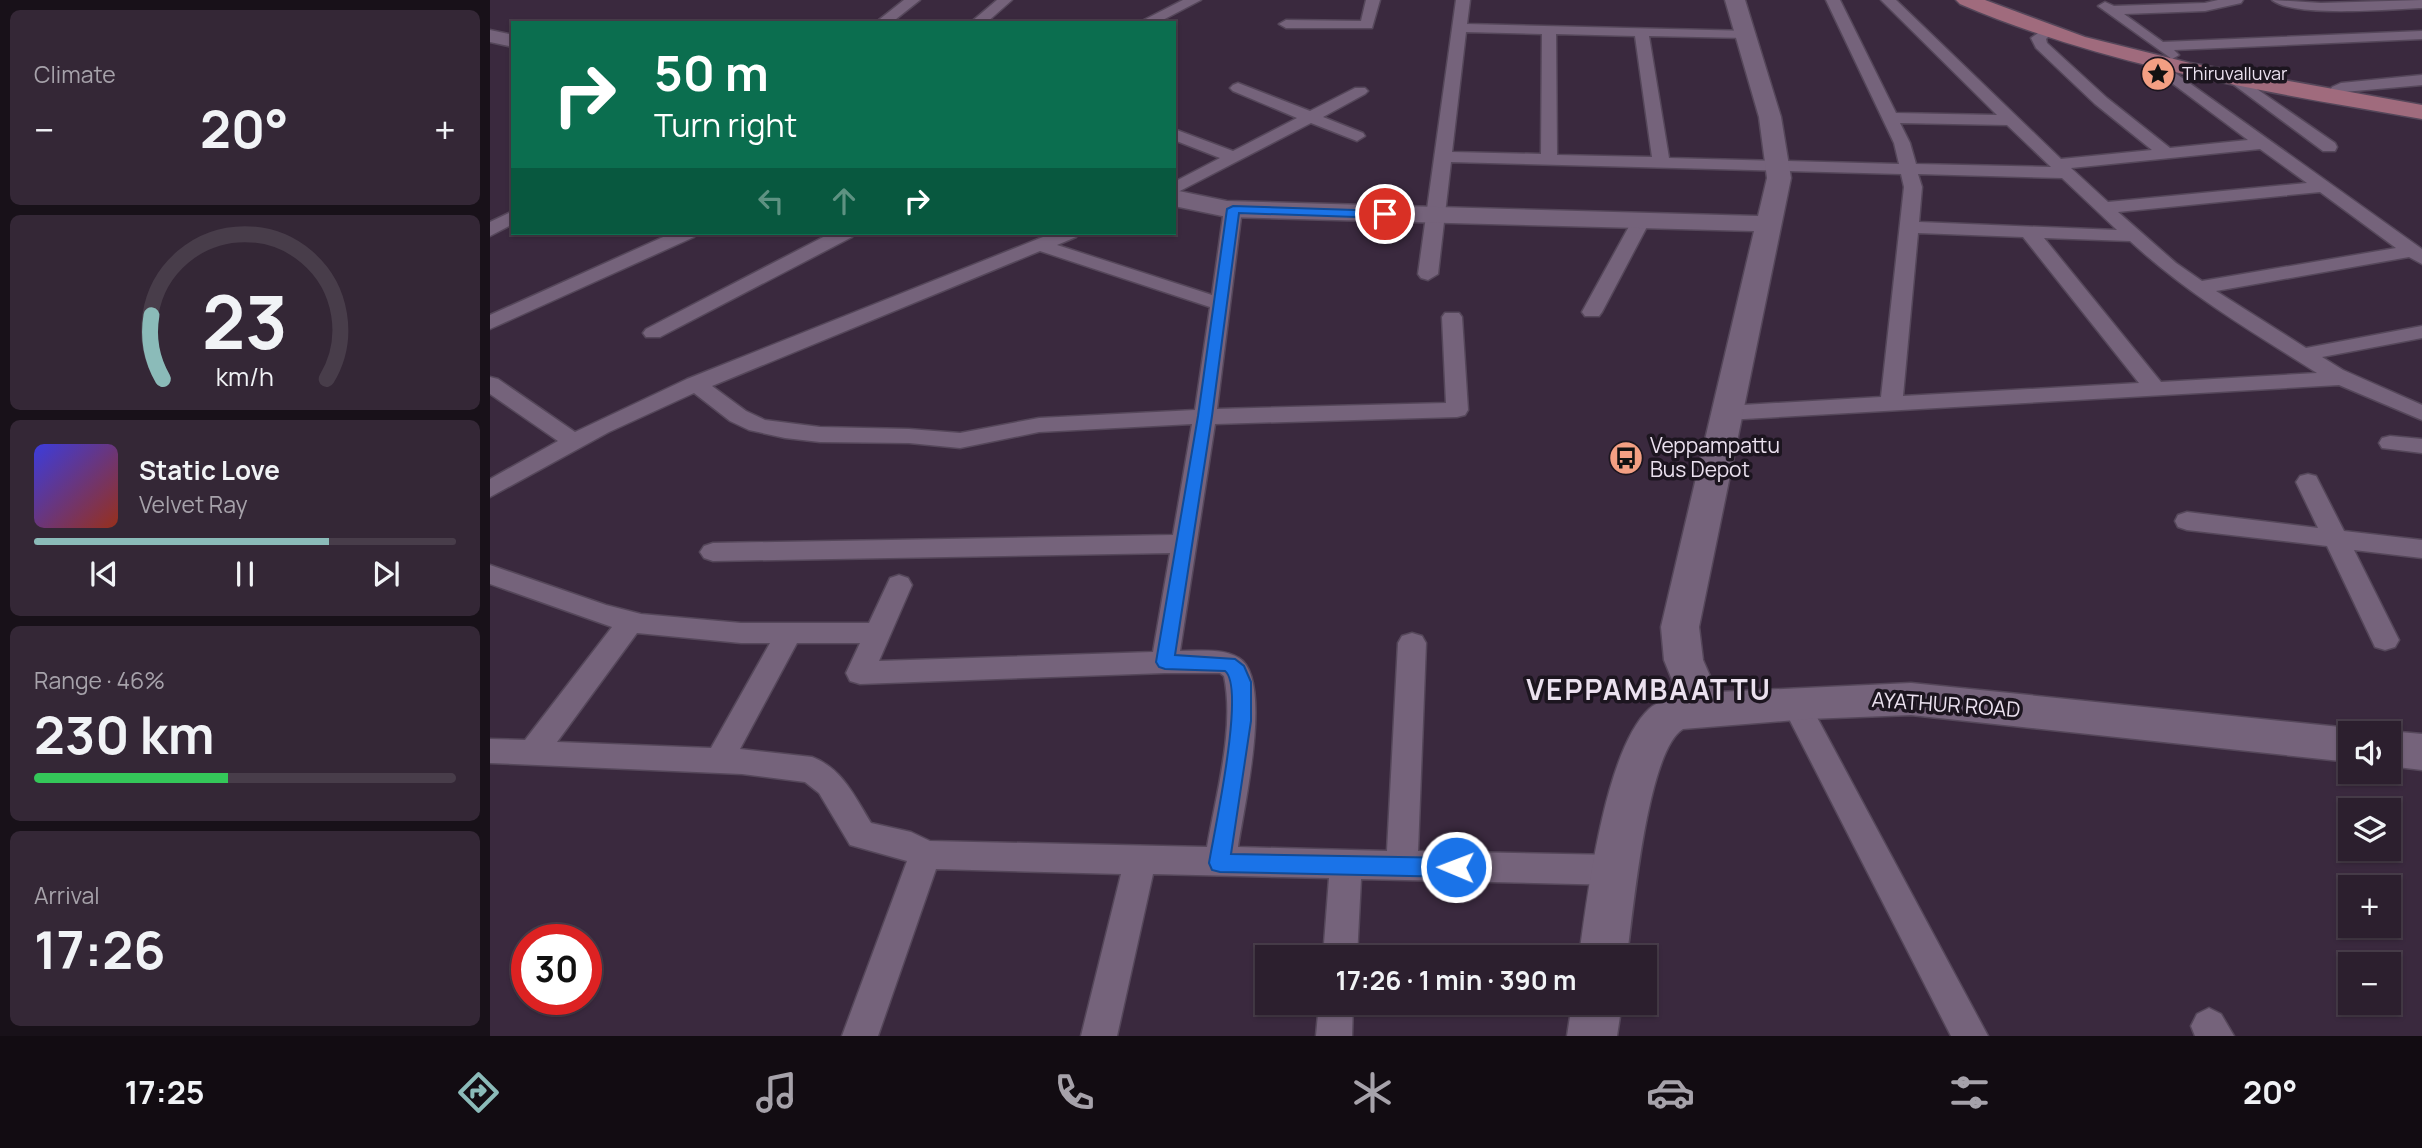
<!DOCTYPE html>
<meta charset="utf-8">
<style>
body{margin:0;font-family:Manrope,sans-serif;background:#342736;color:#f1f3f6;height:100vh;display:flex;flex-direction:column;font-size:26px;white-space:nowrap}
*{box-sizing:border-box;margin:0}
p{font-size:23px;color:#a6a2aa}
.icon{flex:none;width:38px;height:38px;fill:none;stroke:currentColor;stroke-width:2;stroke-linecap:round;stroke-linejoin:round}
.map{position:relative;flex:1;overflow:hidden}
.panel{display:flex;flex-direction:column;gap:10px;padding:10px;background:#181119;width:490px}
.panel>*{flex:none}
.top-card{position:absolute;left:21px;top:21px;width:665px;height:214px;border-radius:0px;box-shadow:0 2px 5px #0004,0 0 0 2px #483d4a;background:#0b6e4f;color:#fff;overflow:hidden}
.fabs{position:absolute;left:1848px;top:721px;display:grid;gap:14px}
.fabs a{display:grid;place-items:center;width:63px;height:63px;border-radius:0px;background:#2c1f2e;box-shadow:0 2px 5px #0004,0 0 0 2px #483d4a;font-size:35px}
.speed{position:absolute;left:21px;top:924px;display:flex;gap:14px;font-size:35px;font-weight:700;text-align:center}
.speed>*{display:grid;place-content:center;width:91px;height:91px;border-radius:50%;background:#2c1f2e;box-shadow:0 2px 5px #0004,0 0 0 2px #483d4a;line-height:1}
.speed .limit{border:10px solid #d22;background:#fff;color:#111}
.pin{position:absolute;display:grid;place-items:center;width:60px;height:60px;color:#fff;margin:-30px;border:4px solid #fff;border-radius:50%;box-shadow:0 2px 7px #0007}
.me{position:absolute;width:77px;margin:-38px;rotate:271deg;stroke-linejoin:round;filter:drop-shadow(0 0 5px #0008)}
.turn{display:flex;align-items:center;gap:24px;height:147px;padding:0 28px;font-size:32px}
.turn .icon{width:91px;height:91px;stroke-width:2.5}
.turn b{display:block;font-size:49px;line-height:60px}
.lanes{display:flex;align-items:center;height:66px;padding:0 28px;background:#0003;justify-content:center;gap:35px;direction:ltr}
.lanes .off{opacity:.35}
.big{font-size:52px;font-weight:700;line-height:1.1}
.panel .card{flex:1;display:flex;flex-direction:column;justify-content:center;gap:10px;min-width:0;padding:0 24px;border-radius:10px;background:#342736}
.panel .dial{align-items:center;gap:0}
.dial svg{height:182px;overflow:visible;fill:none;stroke:#483d4a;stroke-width:7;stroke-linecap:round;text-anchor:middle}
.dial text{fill:#f1f3f6;stroke:none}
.song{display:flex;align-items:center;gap:21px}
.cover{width:84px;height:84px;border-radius:10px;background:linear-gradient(135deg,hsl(240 70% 55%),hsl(10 70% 35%))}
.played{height:7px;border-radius:4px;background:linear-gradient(90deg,#8bbbb9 70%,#483d4a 70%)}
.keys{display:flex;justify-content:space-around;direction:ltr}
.heat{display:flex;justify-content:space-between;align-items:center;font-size:38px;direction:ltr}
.charge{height:10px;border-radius:5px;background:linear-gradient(90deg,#34c759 46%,#483d4a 0)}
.trip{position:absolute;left:765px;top:945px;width:402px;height:70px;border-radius:0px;background:#2c1f2e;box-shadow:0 2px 5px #0004,0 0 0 2px #483d4a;font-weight:700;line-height:70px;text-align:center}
.menu{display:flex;height:112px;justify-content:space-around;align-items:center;background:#120c12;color:#a6a2aa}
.menu .icon{width:49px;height:49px}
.menu .active{color:#8bbbb9}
.menu b{font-size:32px;color:#f1f3f6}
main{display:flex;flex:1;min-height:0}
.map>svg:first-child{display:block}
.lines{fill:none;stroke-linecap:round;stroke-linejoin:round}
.street-casing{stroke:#55475a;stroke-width:3}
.secondary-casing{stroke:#55475a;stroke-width:3}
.primary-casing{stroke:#55475a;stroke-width:3}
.street{fill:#75637b;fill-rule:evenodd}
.secondary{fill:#75637b;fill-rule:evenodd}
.primary{fill:#a06b7d;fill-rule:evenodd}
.route{fill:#1a73e8;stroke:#114b97;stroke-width:2}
.labels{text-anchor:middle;stroke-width:7;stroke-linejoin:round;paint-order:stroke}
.far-poi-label{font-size:18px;fill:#ebe1ef;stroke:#1c151f;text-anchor:start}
.poi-label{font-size:21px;fill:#ebe1ef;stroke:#1c151f;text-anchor:start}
.street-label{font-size:21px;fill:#ebe1ef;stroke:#1c151f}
.district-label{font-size:28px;font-weight:bold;letter-spacing:2px;fill:#ebe1ef;stroke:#1c151f}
</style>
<main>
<section class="panel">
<div class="card"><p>Climate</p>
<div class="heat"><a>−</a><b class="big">20°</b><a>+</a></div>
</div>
<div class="card dial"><svg viewBox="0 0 100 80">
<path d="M14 69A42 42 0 1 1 86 69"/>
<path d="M14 69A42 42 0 0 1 9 41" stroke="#8bbbb9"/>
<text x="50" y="56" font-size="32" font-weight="700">23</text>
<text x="50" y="72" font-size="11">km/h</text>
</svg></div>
<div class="card">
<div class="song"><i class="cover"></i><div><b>Static Love</b><p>Velvet Ray</p></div></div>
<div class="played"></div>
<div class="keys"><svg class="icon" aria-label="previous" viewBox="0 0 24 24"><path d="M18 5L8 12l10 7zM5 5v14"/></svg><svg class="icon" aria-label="pause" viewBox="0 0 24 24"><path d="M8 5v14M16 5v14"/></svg><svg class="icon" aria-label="next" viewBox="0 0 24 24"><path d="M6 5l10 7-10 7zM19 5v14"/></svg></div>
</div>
<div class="card"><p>Range · 46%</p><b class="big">230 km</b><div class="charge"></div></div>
<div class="card"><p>Arrival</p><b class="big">17:26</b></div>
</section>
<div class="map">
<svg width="1932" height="1036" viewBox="0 0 1932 1036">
<rect width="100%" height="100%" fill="#3a293e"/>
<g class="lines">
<g class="street-casing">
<path id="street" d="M414,0H430L401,23H385Z
M507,0H522L496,23H480Z
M693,0H711L667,23H648Z
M876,0H890L882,28H796L789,24L796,20L871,21Z
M966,0H980L977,24L1261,31L1263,34L1256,38L1159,36L1179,158L1409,164L1404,143L1336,0H1350L1406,113L1507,115L1391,0H1406L1571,159L1662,150L1605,104L1546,48L1541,38L1557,27L1564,31L1556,39L1557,43L1617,98L1680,148L1758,140L1655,63L1657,60H1667L1932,249V264L1919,257L1726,291L1816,348L1932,326V338L1832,357L1853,370L1932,405V420L1849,385L1236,420L1228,418L1225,413L1228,408L1236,406L1391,397L1414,187L1411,174L961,162L948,274L938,280L931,278L928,274ZM976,32L1052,34L1051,154L962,152ZM1066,34L1145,36L1162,157L1067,155ZM1410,123L1517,125L1561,167L1426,164L1420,143ZM1770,149L1817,183L1618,202L1581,168ZM1428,174L1572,178L1627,230L1429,222L1432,187ZM1830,192L1906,248L1712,281L1686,263L1628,212ZM1428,233L1533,237L1649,383L1413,396ZM1554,238L1640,241C1696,293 1762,332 1827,373L1671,382Z
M1728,0H1753L1751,3L1715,11L1634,14L1673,42L1932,31V39L1684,50L1689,55L1682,59L1608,6L1615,2L1624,6L1715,3Z
M1782,0L1831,3L1932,0V8C1901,9 1804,18 1782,0Z
M1745,74L1845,143L1847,147L1845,151H1833L1740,82L1737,79L1740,76Z
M1932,75V85L1854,92L1850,99L1845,101L1837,96L1842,87L1851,83Z
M748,83L820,111L865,88H875L878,91L875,94L833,117L873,133L875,136L867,141L821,123L684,194V182L730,158L684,140V129L743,151L807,118L743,91L740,88L743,85Z
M743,204L752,209L727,409L956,403L952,317L955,313H969L972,317L978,410L975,415L967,417L725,424L690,651C709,651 733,648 749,658C784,679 753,811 748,847L897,851L908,643L912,636L922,633L932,636L936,643L928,851L1127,855L1138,860L1143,870L1138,880L1127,885L871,879L867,957H833L839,878L663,874L627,1036H591L631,874L446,869L388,1036H352L417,861L360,845L329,793L315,782L252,774L0,763V739L35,740L122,627L0,584V565L116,605L151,614L251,623H379L400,578L409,575L418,578L422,585L389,661L663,652L680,553L223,561L214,558L210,552L214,546L223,543L683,535L702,424L549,432L470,448L419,443L330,442L295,438L259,430L240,421L204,393L119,432L0,497V479L68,441L0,394V377L8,379L85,432L197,379L563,233H588L586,237L567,245L722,295L734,209ZM550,251L720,307L705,410L549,418L470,433L419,429L330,427L275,420L256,411L222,386ZM147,633L251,643H280L221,748L67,742ZM307,643H370L356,673L360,681L370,684L675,673H730L734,676C745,729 726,794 717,847L440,841L421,832L381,823C365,797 352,768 322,757L250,749Z
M23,211V224L0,236V222Z
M1151,216L1160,221L1112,312L1109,316H1095L1092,312L1142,221Z
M182,233H206L204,237L0,329V315Z
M341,233H364L362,237L170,337H156L153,333L156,329Z
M1900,436L1932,439V453L1892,448L1889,443L1892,438Z
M1818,474L1826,476L1854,531L1932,540V558L1864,550L1909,640L1905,647L1895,650L1885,647L1837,546L1697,530L1688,527L1685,521L1688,515L1697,512L1828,528L1806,482L1810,476Z
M1305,692L1315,695L1498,1036H1461L1291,703L1295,695Z
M829,1003H863L862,1036H826Z
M1719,1008L1731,1014L1744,1036H1705L1701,1026L1707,1014Z"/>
</g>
<g class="secondary-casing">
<path id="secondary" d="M1235,0H1255L1291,117L1301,178L1209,627L1213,660L1227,692L1421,683L1860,728L1875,733H1860V762L1421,715L1318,719L1193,729C1157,751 1143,913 1137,957H1089C1097,897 1115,750 1159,709C1166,702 1179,700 1189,697L1174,660L1171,627L1264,231L737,217L684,206V190L737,201L1268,216L1277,178L1269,117Z
M0,30L23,35V47L0,42Z
M1899,731L1932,734V770L1899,766V733H1894Z
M1082,1003H1132L1127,1036H1077Z"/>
</g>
<g class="primary-casing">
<path id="primary" d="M1466,0H1495L1595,37L1700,63L1932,105V119C1772,91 1621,68 1470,4Z"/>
</g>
<use href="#street" class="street"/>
<use href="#secondary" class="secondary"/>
<use href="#primary" class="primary"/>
</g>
<path class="route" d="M743,206L895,211L901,214L895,218L749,213L722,416L685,655L745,659L754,666L761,682V721L741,854L966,858L973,861L976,867L973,874L966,877L730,872L722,870L719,863C724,832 756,687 735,671L675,669L669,667L666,662L708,416L737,209Z"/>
<defs>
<g id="sight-disc" transform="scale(1.75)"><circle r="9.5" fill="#f39f83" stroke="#1c151f"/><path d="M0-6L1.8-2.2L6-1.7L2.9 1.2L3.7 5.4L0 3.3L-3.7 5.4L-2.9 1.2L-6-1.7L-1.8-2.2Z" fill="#111"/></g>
<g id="bus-disc" transform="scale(1.75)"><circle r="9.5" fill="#f39f83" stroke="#1c151f"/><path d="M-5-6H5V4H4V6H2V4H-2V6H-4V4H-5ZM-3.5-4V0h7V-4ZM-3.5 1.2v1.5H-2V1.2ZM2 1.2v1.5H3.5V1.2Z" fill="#111"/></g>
</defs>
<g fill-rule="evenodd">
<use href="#sight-disc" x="1668" y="74"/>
<use href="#bus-disc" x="1136" y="458"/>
</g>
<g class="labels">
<g class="far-poi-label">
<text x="1692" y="80">Thiruvalluvar</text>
</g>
<g class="poi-label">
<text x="1160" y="453">Veppampattu<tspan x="1160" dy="24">Bus Depot</tspan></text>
</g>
<g class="street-label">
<text transform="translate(1456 705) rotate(4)" y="7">AYATHUR ROAD</text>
</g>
<g class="district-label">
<text x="1159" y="700">VEPPAMBAATTU</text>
</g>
</g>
</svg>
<div class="fabs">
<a><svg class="icon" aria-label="sound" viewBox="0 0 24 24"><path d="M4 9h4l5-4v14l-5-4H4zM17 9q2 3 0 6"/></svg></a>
<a><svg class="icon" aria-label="layers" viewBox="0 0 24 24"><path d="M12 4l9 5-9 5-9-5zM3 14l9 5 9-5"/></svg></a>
<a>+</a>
<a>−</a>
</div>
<div class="speed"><div class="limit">30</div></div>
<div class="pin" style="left:895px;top:214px;background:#d93025"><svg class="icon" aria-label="arrive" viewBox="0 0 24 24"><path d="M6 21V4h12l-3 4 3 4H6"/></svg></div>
<svg class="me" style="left:966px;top:867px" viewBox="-20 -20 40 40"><circle r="17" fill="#1a73e8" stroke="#fff" stroke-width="3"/><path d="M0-11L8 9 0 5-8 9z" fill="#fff"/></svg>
<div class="trip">17:26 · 1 min · 390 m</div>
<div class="top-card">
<div class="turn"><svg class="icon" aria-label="right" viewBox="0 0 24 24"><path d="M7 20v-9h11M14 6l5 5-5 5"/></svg><div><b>50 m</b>Turn right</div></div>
<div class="lanes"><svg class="icon off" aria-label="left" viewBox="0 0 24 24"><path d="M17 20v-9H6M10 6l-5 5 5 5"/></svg><svg class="icon off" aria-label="ahead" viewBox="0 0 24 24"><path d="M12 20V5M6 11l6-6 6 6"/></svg><svg class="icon" aria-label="right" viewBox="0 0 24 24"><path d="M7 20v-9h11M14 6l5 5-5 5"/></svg></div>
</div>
</div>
</main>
<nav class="menu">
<b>17:25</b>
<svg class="icon active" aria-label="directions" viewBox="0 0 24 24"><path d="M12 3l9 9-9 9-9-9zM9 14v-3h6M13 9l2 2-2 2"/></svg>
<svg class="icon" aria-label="music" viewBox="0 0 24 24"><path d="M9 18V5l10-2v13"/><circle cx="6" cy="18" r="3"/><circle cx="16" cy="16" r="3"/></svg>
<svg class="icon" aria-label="phone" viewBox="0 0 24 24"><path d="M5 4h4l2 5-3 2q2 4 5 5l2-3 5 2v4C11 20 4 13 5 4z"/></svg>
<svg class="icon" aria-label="climate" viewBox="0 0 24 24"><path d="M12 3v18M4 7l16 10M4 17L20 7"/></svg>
<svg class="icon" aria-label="car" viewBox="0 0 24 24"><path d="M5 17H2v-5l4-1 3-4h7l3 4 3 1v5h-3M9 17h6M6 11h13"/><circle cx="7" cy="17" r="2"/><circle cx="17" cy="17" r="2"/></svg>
<svg class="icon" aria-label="filters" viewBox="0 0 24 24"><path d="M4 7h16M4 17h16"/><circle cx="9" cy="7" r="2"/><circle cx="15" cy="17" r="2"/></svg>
<b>20°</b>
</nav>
